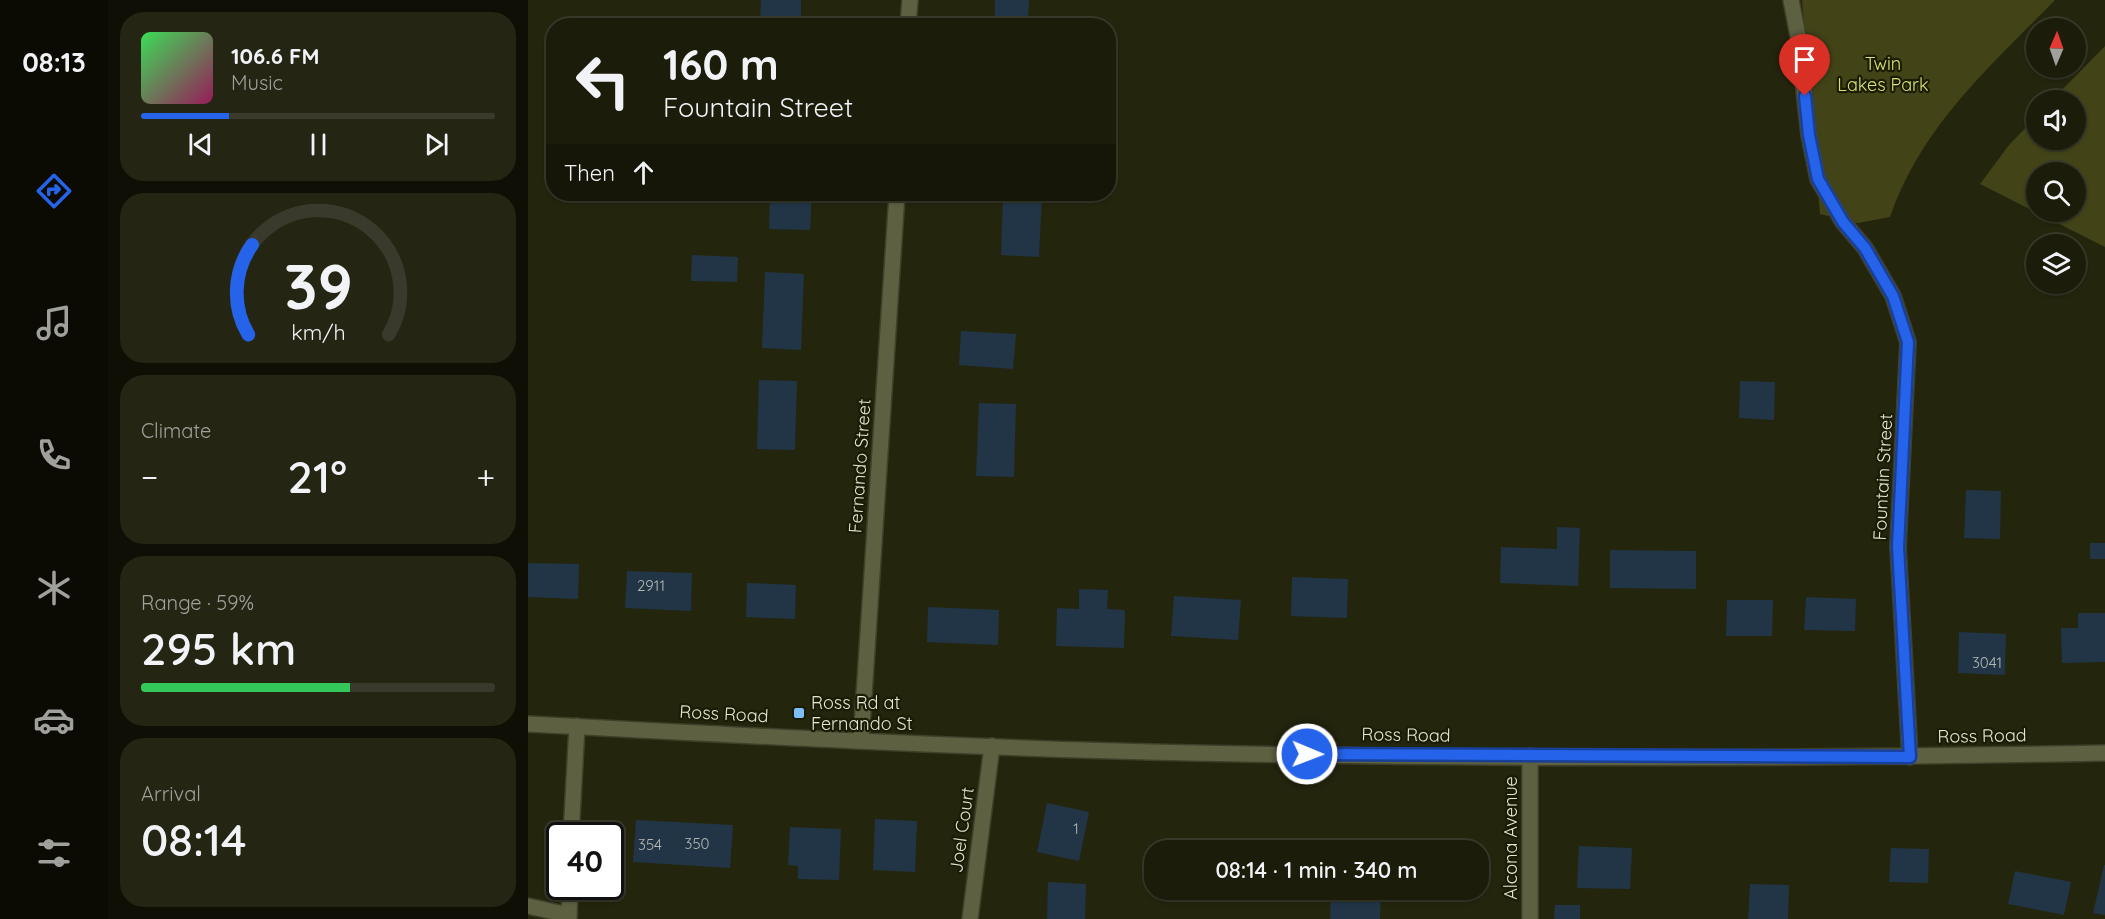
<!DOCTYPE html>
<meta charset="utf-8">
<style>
body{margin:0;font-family:Quicksand,sans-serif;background:#242513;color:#f1f3f6;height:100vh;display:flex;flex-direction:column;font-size:22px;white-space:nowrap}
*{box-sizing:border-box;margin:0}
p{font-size:20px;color:#a0a19c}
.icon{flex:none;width:33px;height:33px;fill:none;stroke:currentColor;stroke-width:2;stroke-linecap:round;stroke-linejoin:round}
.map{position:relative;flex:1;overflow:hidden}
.sheet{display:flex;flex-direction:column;gap:12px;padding:12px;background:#0f0f06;width:420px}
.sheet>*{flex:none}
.hud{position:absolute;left:18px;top:18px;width:570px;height:183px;border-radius:24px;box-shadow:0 2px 4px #0004,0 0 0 2px #393a2b;background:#1b1c0a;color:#f1f3f6;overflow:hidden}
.needle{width:39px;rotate:2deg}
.tools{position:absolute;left:1498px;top:18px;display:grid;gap:12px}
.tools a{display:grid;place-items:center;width:60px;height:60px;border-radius:50%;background:#1b1c0a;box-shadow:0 2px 4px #0004,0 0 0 2px #393a2b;font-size:30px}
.speed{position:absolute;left:18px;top:822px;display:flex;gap:12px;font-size:30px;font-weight:700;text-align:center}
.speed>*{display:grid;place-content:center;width:78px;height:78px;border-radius:50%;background:#1b1c0a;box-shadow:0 2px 4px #0004,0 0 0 2px #393a2b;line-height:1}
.speed .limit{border:3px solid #111;border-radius:9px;background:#fff;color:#111}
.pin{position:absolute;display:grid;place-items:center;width:51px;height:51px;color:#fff;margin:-62px -26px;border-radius:50% 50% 50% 0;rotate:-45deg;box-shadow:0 0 6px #0007}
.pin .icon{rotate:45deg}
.me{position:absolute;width:66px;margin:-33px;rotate:91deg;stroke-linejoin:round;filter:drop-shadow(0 0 4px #0008)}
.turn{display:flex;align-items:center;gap:21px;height:126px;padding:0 18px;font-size:27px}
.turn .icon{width:78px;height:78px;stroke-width:2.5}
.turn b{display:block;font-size:42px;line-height:51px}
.then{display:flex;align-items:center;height:57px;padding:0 18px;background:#0003;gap:12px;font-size:22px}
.big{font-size:45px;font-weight:600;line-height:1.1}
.sheet .card{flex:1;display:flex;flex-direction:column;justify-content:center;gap:9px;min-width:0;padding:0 21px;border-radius:24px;background:#242513}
.sheet .dial{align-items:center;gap:0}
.dial svg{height:156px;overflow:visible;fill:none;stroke:#393a2b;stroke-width:7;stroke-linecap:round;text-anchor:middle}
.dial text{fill:#f1f3f6;stroke:none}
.song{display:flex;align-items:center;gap:18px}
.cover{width:72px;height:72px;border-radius:9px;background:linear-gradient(135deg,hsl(130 70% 55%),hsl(330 70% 35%))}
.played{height:6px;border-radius:3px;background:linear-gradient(90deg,#2563eb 25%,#393a2b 25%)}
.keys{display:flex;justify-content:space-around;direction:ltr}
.heat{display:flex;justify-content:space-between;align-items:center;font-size:33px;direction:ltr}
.charge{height:9px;border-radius:4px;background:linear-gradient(90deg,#34c759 59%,#393a2b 0)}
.trip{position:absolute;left:616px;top:840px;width:345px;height:60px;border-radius:24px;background:#1b1c0a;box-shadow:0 2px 4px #0004,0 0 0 2px #393a2b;font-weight:600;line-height:60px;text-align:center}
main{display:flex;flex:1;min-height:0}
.tabs{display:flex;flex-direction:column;width:108px;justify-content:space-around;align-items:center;background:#0b0b04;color:#a0a19c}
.tabs .icon{width:42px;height:42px}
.tabs .current{color:#2563eb}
.tabs b{font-size:27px;color:#f1f3f6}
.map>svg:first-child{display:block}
.green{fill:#424417;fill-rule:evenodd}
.building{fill:#213547}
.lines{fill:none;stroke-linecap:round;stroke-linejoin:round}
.minor-casing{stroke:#3f4029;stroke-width:18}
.minor{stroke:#5e6042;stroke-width:15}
.route-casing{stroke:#184099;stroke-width:15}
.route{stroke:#2563eb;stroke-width:10}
.poi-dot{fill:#7cbef9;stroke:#1b1c04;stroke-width:2}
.labels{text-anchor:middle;stroke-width:4.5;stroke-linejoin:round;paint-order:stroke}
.number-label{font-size:15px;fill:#b3b9b2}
.park-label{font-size:18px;fill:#dbe175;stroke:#1b1c04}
.street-label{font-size:18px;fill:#e4e5d6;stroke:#1b1c04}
.poi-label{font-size:18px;fill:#e4e5d6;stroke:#1b1c04;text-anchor:start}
</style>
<main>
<nav class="tabs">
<b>08:13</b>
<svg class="icon current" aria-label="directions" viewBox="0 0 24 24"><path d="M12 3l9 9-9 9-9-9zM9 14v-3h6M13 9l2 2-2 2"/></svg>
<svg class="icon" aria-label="music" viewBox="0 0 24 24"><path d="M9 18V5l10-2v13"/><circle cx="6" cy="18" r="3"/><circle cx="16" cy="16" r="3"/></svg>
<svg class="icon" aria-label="phone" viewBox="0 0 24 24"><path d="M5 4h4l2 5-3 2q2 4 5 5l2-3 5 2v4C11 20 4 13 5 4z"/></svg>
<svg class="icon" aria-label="climate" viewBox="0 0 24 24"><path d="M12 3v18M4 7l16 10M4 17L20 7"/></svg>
<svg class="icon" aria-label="car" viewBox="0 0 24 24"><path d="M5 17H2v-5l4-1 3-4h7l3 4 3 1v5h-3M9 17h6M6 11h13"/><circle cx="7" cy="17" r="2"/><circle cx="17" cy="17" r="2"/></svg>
<svg class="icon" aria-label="filters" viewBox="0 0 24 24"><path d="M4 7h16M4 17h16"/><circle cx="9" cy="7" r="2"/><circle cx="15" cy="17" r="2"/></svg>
</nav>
<section class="sheet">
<div class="card">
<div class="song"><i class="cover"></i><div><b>106.6 FM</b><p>Music</p></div></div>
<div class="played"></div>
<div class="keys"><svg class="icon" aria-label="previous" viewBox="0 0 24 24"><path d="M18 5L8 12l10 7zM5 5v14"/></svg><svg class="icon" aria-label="pause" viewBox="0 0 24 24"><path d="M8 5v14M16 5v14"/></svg><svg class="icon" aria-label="next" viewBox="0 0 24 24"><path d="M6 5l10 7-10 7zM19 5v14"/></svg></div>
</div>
<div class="card dial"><svg viewBox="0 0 100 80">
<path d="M14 69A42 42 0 1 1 86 69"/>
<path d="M14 69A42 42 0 0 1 16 23" stroke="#2563eb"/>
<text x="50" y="56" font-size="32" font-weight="700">39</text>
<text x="50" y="72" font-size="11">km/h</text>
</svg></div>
<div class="card"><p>Climate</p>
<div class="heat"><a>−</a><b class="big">21°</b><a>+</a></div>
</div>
<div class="card"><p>Range · 59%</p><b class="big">295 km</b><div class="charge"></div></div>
<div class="card"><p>Arrival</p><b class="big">08:14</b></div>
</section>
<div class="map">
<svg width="1577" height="919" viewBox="0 0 1577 919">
<rect width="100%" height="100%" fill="#24250d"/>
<path class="green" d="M1274,0H1527C1461,68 1394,125 1362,217L1330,223L1292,214Z
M1577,46V247L1452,184L1481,145L1509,116V140H1548V100H1524ZM1509,172H1548V212H1509Z"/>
<path class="building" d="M233,0H273V26H232Z
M467,0H501L500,19L467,18Z
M22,25H26V58H21Z
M242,194H284L282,230L241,229Z
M475,194H514L511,257L473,255Z
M164,255L210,257L209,282L163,281Z
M237,272L276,274L273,350L234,348Z
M433,331L488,334L485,369L431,365Z
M231,380L269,381L267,450L229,449Z
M1212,381L1247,382L1246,420L1211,418Z
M451,403L488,404L486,477L448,476Z
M1438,490L1473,491L1472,539L1436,538Z
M1029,527L1052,528L1050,586L972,583L973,547L1029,549Z
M1562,543H1577V559H1562Z
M1082,550L1168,551V589L1082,588Z
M0,563L51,564L50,599L0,597Z
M99,571L164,573L163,611L97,608Z
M764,577L820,579L819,618L763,616Z
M219,583L268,585L267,619L218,617Z
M551,589L580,590L579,609L597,610L596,648L528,646L529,608L551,609Z
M646,596L713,600L710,640L643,636Z
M1278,597L1328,599L1327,631L1276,630Z
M1199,600H1245L1244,636H1198Z
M400,607L471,610L470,645L399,642Z
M1550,613H1577V662L1534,663L1533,628H1550Z
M1431,632L1478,634L1477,675L1430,673Z
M519,803L561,812L551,861L509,852Z
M347,819L389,821L387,872L345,870Z
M108,820L205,825L202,868L105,862Z
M262,827L313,829L311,880L270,879V866L260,865Z
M1051,846L1104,848L1102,889L1049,888Z
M1363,848L1401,849L1400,883L1361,882Z
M625,863H627V890H676V898L624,896Z
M1576,865H1577V915L1565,913Z
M1487,871L1543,882L1536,915L1480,904Z
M520,882L558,884L557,919H519Z
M1222,884L1261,885L1260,919H1220Z
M718,890H769V898L717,896Z
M803,890L853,892L852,919H802Z
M896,890H946L947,896L896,898Z
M1027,905H1052V919H1026Z"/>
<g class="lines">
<g class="minor-casing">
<path id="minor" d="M1263,0L1270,36L1281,135L1290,179L1315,222L1337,248L1365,296L1380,342L1370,547L1382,757
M380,26L382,0
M0,724C222,736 443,748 665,753C969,759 1273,759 1577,753
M333,741L369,194
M1002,756V919
M43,836L49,726
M0,906L41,915
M41,919L42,886
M442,919L464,746"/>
</g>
<use href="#minor" class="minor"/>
</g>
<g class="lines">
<g class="route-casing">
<path id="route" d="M779,754L1382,757L1370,547L1380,342L1365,296L1337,248L1315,222L1290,179L1281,135L1277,96"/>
</g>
<use href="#route" class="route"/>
</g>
<rect class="poi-dot" x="265" y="707" width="12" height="12" rx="3"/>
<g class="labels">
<g class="number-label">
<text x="123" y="591">2911</text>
<text x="1459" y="668">3041</text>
<text x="548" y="834">1</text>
<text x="169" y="849">350</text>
<text x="122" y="850">354</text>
</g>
<g class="park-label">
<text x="1355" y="70">Twin<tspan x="1355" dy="21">Lakes Park</tspan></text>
</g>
<g class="street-label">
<text transform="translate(332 466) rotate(-86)" y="6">Fernando Street</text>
<text transform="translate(1355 477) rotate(-87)" y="6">Fountain Street</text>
<text transform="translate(196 714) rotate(3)" y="6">Ross Road</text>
<text transform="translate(878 735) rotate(1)" y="6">Ross Road</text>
<text transform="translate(1454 736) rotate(-1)" y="6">Ross Road</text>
<text transform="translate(434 830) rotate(-82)" y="6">Joel Court</text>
<text transform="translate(983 838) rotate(-90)" y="6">Alcona Avenue</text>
</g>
<g class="poi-label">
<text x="283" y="709">Ross Rd at<tspan x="283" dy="21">Fernando St</tspan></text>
</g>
</g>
</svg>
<div class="tools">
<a><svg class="needle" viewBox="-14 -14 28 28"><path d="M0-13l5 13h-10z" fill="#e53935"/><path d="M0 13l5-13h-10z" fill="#a0a19c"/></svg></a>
<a><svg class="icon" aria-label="sound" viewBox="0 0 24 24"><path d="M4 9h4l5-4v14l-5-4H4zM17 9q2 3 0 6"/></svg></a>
<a><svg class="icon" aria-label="search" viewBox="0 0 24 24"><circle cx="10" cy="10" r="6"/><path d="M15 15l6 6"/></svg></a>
<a><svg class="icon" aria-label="layers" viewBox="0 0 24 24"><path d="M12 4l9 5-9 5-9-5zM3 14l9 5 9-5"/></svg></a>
</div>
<div class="speed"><div class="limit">40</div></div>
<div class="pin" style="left:1277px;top:96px;background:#d93025"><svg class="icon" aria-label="arrive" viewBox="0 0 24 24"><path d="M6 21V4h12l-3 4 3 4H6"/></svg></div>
<svg class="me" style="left:779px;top:754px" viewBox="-20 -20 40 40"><circle r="17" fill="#2563eb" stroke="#fff" stroke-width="3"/><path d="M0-11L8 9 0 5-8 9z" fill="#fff"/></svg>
<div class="trip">08:14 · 1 min · 340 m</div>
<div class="hud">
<div class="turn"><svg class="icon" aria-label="left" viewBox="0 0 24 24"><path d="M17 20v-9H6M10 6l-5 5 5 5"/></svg><div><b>160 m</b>Fountain Street</div></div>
<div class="then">Then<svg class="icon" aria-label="ahead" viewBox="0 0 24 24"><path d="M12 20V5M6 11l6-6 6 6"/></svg></div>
</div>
</div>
</main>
